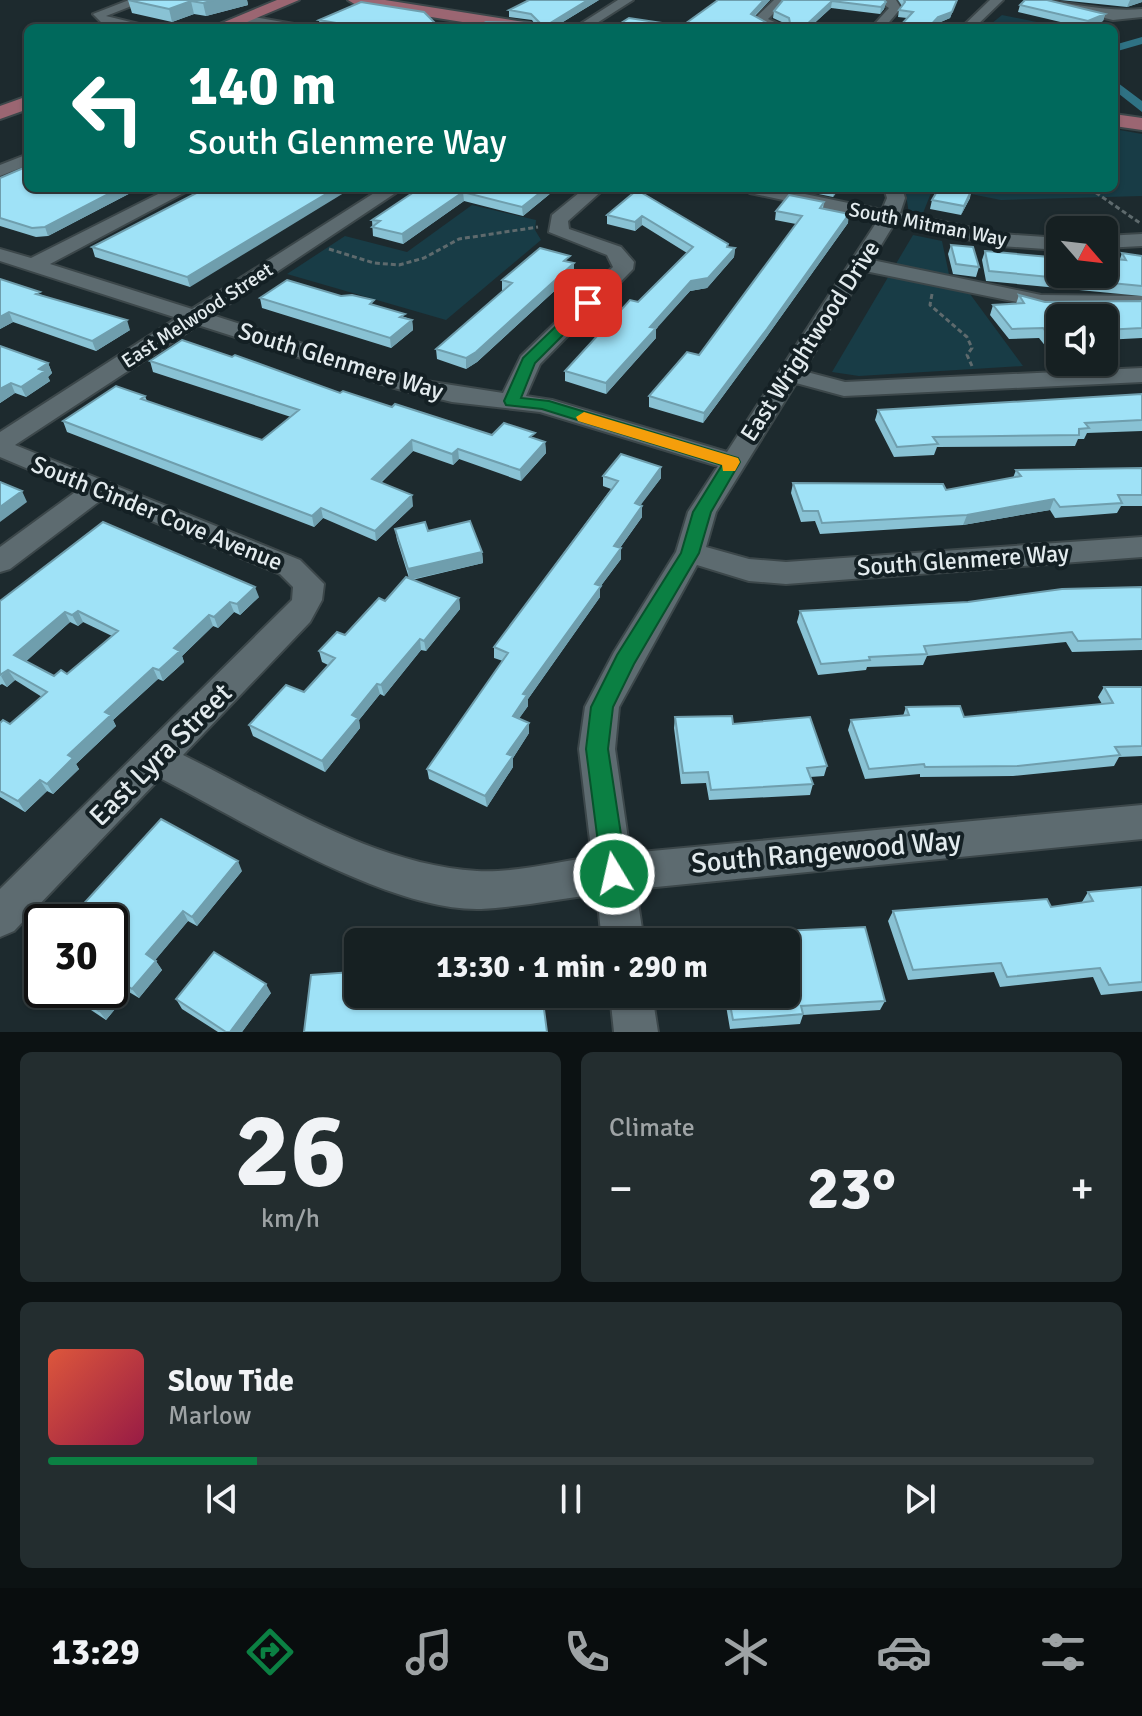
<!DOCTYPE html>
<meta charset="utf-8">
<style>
body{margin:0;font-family:Signika,sans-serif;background:#232d2f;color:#f1f3f6;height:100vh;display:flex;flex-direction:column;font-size:30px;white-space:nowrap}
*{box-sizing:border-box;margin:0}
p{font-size:26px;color:#9ea3a5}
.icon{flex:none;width:44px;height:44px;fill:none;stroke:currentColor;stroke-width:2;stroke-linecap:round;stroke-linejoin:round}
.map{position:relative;height:1032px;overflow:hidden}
.sheet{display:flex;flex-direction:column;gap:20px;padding:20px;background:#0c1213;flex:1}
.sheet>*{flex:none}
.hud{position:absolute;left:24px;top:24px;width:1094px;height:168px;border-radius:12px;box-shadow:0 2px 6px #0004,0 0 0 2px #353e40;background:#00695c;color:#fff;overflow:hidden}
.needle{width:52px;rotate:118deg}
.controls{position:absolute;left:1046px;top:216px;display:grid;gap:16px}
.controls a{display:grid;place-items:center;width:72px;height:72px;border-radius:12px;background:#162022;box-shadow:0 2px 6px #0004,0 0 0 2px #353e40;font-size:40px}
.speed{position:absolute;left:24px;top:904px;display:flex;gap:16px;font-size:40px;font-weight:700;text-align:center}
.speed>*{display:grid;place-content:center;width:104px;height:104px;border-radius:50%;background:#162022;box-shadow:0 2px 6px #0004,0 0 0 2px #353e40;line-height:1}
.speed .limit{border:4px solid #111;border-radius:12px;background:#fff;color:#111}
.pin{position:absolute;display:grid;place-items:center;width:68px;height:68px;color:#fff;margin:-34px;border-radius:16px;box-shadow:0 4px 12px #0006}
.me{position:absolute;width:88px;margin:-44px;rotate:351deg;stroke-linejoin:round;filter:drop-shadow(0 0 6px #0008)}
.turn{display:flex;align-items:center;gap:28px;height:168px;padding:0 32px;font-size:36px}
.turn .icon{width:104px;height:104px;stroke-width:2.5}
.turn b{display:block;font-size:56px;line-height:68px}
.big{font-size:60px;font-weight:700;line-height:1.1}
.sheet .widget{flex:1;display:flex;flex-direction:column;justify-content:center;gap:12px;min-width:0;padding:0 28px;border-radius:12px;background:#232d2f}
.sheet .dial{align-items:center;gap:0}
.dial b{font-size:104px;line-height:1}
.song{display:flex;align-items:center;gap:24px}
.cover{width:96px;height:96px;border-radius:12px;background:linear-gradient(135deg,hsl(10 70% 55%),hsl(340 70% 35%))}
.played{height:8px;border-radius:4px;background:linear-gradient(90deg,#0b8043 20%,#353e40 20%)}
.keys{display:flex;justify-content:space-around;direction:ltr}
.heat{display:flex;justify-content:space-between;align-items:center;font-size:44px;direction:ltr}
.sheet .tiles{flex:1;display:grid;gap:20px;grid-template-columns:1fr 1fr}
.widget:last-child{grid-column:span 2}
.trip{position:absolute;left:344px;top:928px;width:456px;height:80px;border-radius:12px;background:#162022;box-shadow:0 2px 6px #0004,0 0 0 2px #353e40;font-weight:700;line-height:80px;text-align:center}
.tab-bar{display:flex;height:128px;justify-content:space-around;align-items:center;background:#090d0e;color:#9ea3a5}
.tab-bar .icon{width:56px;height:56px}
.tab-bar .selected{color:#0b8043}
.tab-bar b{font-size:36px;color:#f1f3f6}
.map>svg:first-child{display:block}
.green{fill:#183c46}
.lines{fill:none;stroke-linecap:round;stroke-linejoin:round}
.canal{fill:#2f7284;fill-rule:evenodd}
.minor-casing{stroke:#3c474a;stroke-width:4}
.major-casing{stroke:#3c474a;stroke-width:4}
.path{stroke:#5e6a6d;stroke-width:3;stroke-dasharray:5 3;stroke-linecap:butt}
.minor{fill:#5d6b70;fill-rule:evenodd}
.major{fill:#9b6672;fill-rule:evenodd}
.wall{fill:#89c2d4;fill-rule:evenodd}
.shaded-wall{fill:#6f9ead}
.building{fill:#9fe2f7;stroke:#6f9ead;stroke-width:2;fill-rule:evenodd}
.route{fill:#0b8043;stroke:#07532c;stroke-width:2}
.slow{fill:#f59e0b}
.labels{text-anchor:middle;stroke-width:8;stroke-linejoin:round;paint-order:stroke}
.far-street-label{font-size:20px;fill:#e3ebee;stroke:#142024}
.street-label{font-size:24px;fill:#e3ebee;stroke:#142024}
.near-street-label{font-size:28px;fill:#e3ebee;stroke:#142024}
</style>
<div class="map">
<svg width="1142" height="1032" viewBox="0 0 1142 1032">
<rect width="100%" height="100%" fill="#1d2a2e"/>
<path class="green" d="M1002,15L1066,28H986Z
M1114,129L1142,134V196L1001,200L941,188H1114Z
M905,188H933L921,218L909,214Z
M472,205L536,220L535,230L541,240L446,320L287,274L345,236L407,252Z
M913,235L942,241L951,284L971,289L970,294L1023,366L859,376L832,372Z"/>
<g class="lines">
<path class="canal" d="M1142,37V44L1114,52V45Z
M1114,80L1142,101V112L1114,90Z"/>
<g class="minor-casing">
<path id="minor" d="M129,0H147L106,16L155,28L102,23L93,14Z
M618,0H633L589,28H574Z
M774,0H787L768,19L787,28H769L753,20Z
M876,0H896L901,8L884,28H871L889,8Z
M990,0H1003L974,28H961Z
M1028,0C1067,0 1103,13 1142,9V17L1113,20Z
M242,15L294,24L300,28H272L238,22L236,19Z
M28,154V165L0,176V165Z
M170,188H193L50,264L192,309L382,188H403L212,315L413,379L503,393L521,356L613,267L607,255L549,232L552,215L585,188H605L568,221L569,229L621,247L634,262L633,269L540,364L526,396L552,400L727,452L878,220L750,193L741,188H776L882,210L887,198L884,188H902L905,198L900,213L1001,234L1060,238V250L1001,246L894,224L872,260L1041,295L1142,296V308L1041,307L865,271L803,371L845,382L1142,368V382L844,396L796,383L716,512L706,547L749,559L786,562L1142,537V557L786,584L749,581L697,565L619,707L615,749L630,853L1142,805V839L636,889L644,942H602L597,894C559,899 519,907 481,909C389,912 243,821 160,778L14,931L0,937V889L292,600L293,587L280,574L101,500L10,569L0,572V547L78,490L0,457V432L177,318L0,261V249L31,258ZM198,325L398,389L452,402L540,412L718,466L688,512L676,552L614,652L585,707L579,749L592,857C556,862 514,873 477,871C374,865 274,800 183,755L310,622L322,600L324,584L300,560L15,445Z
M1142,234V246L1104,248V236Z
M610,994H652L658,1032H614Z"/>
</g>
<g class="major-casing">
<path id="major" d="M277,0H299L233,28H210Z
M348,0H385L530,23L538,28H500L356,5Z
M28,96V109L0,119V106Z
M1114,114L1142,118V130L1114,126Z"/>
</g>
<path class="path" d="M1089,188L1140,223
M329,249L374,263L399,265L424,258L459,239L538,227
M932,294L930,305L967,337L972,348L967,355L972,366"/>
<use href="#minor" class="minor"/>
<use href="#major" class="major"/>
</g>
<path class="wall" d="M128,0H247L248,5L206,16L194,14L172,22L132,13Z
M599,0L553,28H474L534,23L532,20L509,17V10Z
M718,0H770L755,16L769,24L784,23L773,18L774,11L783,0L886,2L884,9L880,14L831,8L809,28L682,26Z
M898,0H957L950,18L936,24L933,28H898L907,18L898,17L899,10L902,6Z
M1060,0H1142V2L1127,7Z
M1020,5L1105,14L1103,21L1086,28L1018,12Z
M319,20L440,28H327L320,27Z
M0,178L28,188H140L48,236L36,237L0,226Z
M206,188L190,287L95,257L92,247Z
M420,188H557L523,216L464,201L403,244L373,236L372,220Z
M799,188H840L833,197L799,190Z
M637,190L727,247L735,248L734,257L707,288L690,291L656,328V338L606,394L565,381V371L638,302L687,253L642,225L635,231L607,224V215Z
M970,198L961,215L930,209L932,200Z
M824,202L823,208L848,223L765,339L703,423L649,407V396L699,355L796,224L775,220L776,211Z
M951,245L979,267L976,277L953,274L948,254Z
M985,251L1060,274L1120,259L1122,253L1142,256V296L986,281L982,260Z
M570,262L574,263V273L477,362L466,369L437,359L436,349L504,291L502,290V280Z
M0,279L42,295L130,330L96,351L13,322L0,329Z
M1019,295L1045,302L1142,301V338L1104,340V318H1060V348H1047L1039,338L1009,339L990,315L993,305L1016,304Z
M260,298L375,305L412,320L413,330L391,348L262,308Z
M0,346L48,363L52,373L48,377L50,381L26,397L15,393L0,403Z
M150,361L340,393L492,435L535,439L545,442L546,453L521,481L459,459L453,465L413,451L381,483L413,506L376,541L323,518L314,527L67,432L63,421L145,396L147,401L262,440L291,417L153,372Z
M1142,394V431L1087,433L1084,439H1078L1075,446L937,447L934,455L894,457L875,420L878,410Z
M1142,468V506H1121L1117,513L1055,518L1050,510L963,525L820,534L815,521L801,522L791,493L793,483L946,490L1013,478L1016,470Z
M603,476L661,478L640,505L642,506V517L620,548L621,559L600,587V597L528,699V706L519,718L529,733L513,758V767L487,807L429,779L427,769L503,661L494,658V647L611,489L603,486Z
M395,529L428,531L482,552L483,563L412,580L459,598L460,609L426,651L421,650L384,696L380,694L359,720L360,728L325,772L253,736L249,725L304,692L328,665L322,662L319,651L345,635L385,601L409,578L397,540Z
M1142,587V650L1072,652L1066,642L927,656L923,665L867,667L866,670L818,675L797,622L800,611L968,602Z
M259,597L240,615L234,612L218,628L213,626L182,656L184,662L163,681L158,679L113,720L116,726L76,764L79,769L53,794L47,791L25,812L0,797V723L10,724L42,697L15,680L7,687L2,684L0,685V601ZM70,622L78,626L83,622L112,636L67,674L54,676L26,661Z
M1104,687H1142V756L1119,757L1114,766L1013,776L920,777V774L865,779L848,730L851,720L903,716L906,707L964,717L1102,704L1098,697Z
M675,717L733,724L827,766L824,776L810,777L813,784L810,795L709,800L706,783L681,784L674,728Z
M242,871L197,926L188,921L155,960L162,970L139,998L129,992L106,1020L61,990H110V922Z
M1142,887V991L1101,995L1093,977L1000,987L994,972L908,980L888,921L893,911L1051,907L1082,902L1088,892Z
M741,930L783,931L885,1001L880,1010L803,1015L800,1024L730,1029L724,994H786V942H739Z
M271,993L242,1032H218L182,1009L176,999Z"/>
<path class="shaded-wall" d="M215,0H247L248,5L206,16L203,3Z
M588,0H599L553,28H542Z
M764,0H770L750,20L751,14Z
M957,0L950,18L936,24L933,28H928Z
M1130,0H1142V2L1127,7Z
M191,1L194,14L172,22L169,9Z
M832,1L831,8L809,28H803Z
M886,2L884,9L880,14L881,7Z
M1105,14L1103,21L1086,28L1088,21Z
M120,188H140L48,236L45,227Z
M336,188H352L190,287L187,277Z
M546,188H557L523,216L522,207Z
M835,188H840L833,197Z
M972,189L970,198L961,215L964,206Z
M463,192L464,201L403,244L402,234Z
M849,214L848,223L765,339L703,423L704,413Z
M642,216V225L635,231V222Z
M735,248L734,257L707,288L690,291L649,337L650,327L691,281Z
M574,263V273L477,362L466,369V358Z
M9,312L13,322L0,329V317Z
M127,320L130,330L96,351L92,341Z
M412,320L413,330L391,348L390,338Z
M656,328V338L606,394V383Z
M48,363L52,373L48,377L50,381L26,397L21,387L39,369Z
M11,383L15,393L0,403V389Z
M412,440L413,451L374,489L372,479Z
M545,442L546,453L521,481L520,470Z
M458,449L459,459L453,465L452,454Z
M661,467V478L634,514L635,503Z
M22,491L27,502L0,522V507Z
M412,495L413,506L376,541L375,531Z
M1054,499L1050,510L963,525L967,515Z
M642,506V517L614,556V546Z
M321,508L323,518L314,527L312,516Z
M621,548V559L600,587V597L528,699V706L514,726L513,716L523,694L595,584Z
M482,552L483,563L409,580L408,569Z
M255,587L259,597L240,615L237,604Z
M459,598L460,609L426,651L424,641Z
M230,602L234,612L218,628L214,617Z
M78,611L83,622L78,626L72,615Z
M65,612L70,622L21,666L14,655Z
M209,615L213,626L182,656L184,662L163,681L159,670L174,648Z
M420,639L421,650L384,696L381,685Z
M153,668L158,679L113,720L116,726L76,764L79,769L53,794L47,784L68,755L105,712Z
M8,670L15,680L7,687L1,676Z
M377,684L380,694L359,720L360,728L325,772L322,761L352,715Z
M529,723V733L513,758V767L487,807L485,796L507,754Z
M40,780L47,791L25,812L18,801Z
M238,861L242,871L197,926L192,917Z
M183,911L188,921L152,964L146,954Z
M156,961L162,970L139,998L132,989Z
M352,972L355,981L353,1005L350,996Z
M123,983L129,992L106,1020L99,1011Z
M266,984L271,993L242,1032H230Z"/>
<path class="building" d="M128,0H215L203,3L191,1L169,9Z
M529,0H588L542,28H474L486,22L540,23L531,14L509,10Z
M718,0H764L751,14L769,24L790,23L789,18L774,11L783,0H884L886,2L881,7L832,1L803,28H613L629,18L682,26Z
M904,0H957L952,12L938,17L928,28H898L913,12L899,10L905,2Z
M1025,0H1047L1105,14L1088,21L1020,5Z
M361,2L424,12L440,28H365L319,20Z
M28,166V188H120L45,227L32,228L0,218V178Z
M206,188H336L187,277L92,247Z
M420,188H546L522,207L463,192L402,234L372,227L380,221L372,220Z
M939,188H966L972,189L964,206L932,200Z
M637,190L728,244L727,247L735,248L708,278L691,281L650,327L656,328L606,383L565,371L630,300L638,302L693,247L642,216L635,222L607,215Z
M789,195L824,202L820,208L849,214L767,329L704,413L649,396L687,352L699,355L802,216L776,211Z
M951,245L973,247L979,267L956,264Z
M540,248L570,256L564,261L574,263L476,352L466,358L436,349L512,283L502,280Z
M985,251L1060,258V274H1104V258L1126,260L1122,253L1142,256V286L989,271Z
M0,279L40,292L36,294L127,320L92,341L9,312L0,317Z
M287,280L341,296L352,295L374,300L370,304L405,314L400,317L412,320L390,338L260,298Z
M1019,295L1045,302L1142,301V328L1104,330V318H1060V338H1051L1043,328L1012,329L993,305L1024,303Z
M182,340L232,357L235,355L340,393L343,391L392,407L395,404L492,435L504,423L535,433L530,437L545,442L520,470L458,449L452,454L412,440L372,479L412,495L375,531L321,508L312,516L63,421L116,386L145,396L141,399L262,440L299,410L150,361Z
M0,346L48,363L39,369L45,371L21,387L11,383L0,389Z
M1142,394V420L1085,423L1089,428L1079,429V435L933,437L938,444L897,447L878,410Z
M621,454L661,467L635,503L642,506L614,546L621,548L595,584L601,586L523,694L527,695L513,716L529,723L507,754L513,756L485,796L427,769L508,653L494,647L618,481L603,476Z
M1142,468V495H1118L1122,503L1060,507L1054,499L967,515L822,523L818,511H803L793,483L943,484L946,490L1021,476L1016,470Z
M0,482L22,491L0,507Z
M470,521L482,552L408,569L395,529L425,522L428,531Z
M103,522L255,587L237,604L230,602L214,617L209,615L174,648L180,651L159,670L153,668L105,712L111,715L68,755L73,758L47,784L40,780L18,801L0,791V723L3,720L10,724L47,692L8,670L0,675V601ZM78,611L118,631L67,674L61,670L54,676L14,655L65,612L72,615Z
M406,577L459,598L424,641L420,639L381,685L377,684L352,715L358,718L322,761L249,725L286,685L304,692L335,658L319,651L337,632L345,635L379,598L385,601Z
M1142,587V639L1078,641L1072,632L924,646L927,654L869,657L870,660L821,664L800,611L968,602L1062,589Z
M1104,687H1142V746L1115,747L1120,755L1018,766L925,767L924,764L869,769L851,720L909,715L906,707L960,706L964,717L1113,703Z
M732,716L733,724L810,717L827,766L807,768L813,784L711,790L708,772L683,773L675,717Z
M161,819L238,861L192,917L183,911L146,954L156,961L132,989L123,983L99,1011L68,990H110V922H67Z
M1142,887V982L1109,985L1100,968L1007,977L1001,963L913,970L893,911L1047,899L1051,907L1093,901L1088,892Z
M782,927L783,931L865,927L885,1001L801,1006L803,1014L733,1020L728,994H786V942H743L741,930Z
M214,952L266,984L230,1032H226L176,999Z
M42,961V973L35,968Z
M352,972L350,996L379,994H542L547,1032H304L311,975Z"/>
<path class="route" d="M583,300L595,303L535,363L521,398L549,401L738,458L740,462L711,512L699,553L634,664L613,707L608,749L627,874L623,882L614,886L605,882L602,874L586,749L591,707L617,655L681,553L693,512L722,465L542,409L506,405L504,401L523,358Z"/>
<path class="slow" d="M584,412L738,458L740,462L735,471H723L722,465L578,421L576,417Z"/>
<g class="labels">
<g class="far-street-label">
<text transform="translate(928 224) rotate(11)" y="7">South Mitman Way</text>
<text transform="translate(197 315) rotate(-33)" y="7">East Melwood Street</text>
</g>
<g class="street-label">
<text transform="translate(810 341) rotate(-57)" y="8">East Wrightwood Drive</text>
<text transform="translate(341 361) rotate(17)" y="8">South Glenmere Way</text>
<text transform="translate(157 513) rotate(22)" y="8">South Cinder Cove Avenue</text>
<text transform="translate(963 560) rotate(-4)" y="8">South Glenmere Way</text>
</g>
<g class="near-street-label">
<text transform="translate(160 754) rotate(-45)" y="10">East Lyra Street</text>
<text transform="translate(826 851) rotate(-5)" y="10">South Rangewood Way</text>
</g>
</g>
</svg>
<div class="controls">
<a><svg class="needle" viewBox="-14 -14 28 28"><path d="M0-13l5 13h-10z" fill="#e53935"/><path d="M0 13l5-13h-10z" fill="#9ea3a5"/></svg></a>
<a><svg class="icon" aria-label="sound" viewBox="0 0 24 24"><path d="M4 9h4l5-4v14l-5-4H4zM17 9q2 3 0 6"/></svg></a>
</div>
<div class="speed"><div class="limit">30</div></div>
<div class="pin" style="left:588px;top:303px;background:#d93025"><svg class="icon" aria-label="arrive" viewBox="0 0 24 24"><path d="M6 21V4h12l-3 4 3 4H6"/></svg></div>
<svg class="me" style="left:614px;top:874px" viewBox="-20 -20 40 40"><circle r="17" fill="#0b8043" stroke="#fff" stroke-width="3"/><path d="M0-11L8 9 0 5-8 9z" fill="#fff"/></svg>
<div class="trip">13:30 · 1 min · 290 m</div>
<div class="hud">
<div class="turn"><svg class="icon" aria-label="left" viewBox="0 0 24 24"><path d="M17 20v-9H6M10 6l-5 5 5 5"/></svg><div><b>140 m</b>South Glenmere Way</div></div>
</div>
</div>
<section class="sheet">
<div class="tiles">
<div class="widget dial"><b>26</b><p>km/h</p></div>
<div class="widget"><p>Climate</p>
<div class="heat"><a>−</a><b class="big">23°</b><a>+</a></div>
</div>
<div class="widget">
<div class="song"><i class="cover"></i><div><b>Slow Tide</b><p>Marlow</p></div></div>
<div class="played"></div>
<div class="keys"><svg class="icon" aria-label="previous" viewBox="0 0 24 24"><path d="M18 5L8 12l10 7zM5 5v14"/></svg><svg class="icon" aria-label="pause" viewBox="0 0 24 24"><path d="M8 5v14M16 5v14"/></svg><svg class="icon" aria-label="next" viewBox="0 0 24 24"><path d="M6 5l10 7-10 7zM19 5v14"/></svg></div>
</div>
</div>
</section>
<nav class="tab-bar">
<b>13:29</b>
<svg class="icon selected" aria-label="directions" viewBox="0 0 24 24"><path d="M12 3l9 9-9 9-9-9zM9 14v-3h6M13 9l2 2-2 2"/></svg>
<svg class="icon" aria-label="music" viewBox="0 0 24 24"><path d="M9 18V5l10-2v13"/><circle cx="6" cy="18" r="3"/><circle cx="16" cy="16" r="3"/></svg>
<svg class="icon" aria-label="phone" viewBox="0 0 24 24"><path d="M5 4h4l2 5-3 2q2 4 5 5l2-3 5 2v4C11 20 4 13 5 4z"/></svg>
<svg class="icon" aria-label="climate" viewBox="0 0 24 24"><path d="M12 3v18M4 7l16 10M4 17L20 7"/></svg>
<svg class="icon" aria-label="car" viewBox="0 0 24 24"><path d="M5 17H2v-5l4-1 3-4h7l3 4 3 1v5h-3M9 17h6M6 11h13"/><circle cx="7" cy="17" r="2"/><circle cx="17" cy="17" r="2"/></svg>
<svg class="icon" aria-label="filters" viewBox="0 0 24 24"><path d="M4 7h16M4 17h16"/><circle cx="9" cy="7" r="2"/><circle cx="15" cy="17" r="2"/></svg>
</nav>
